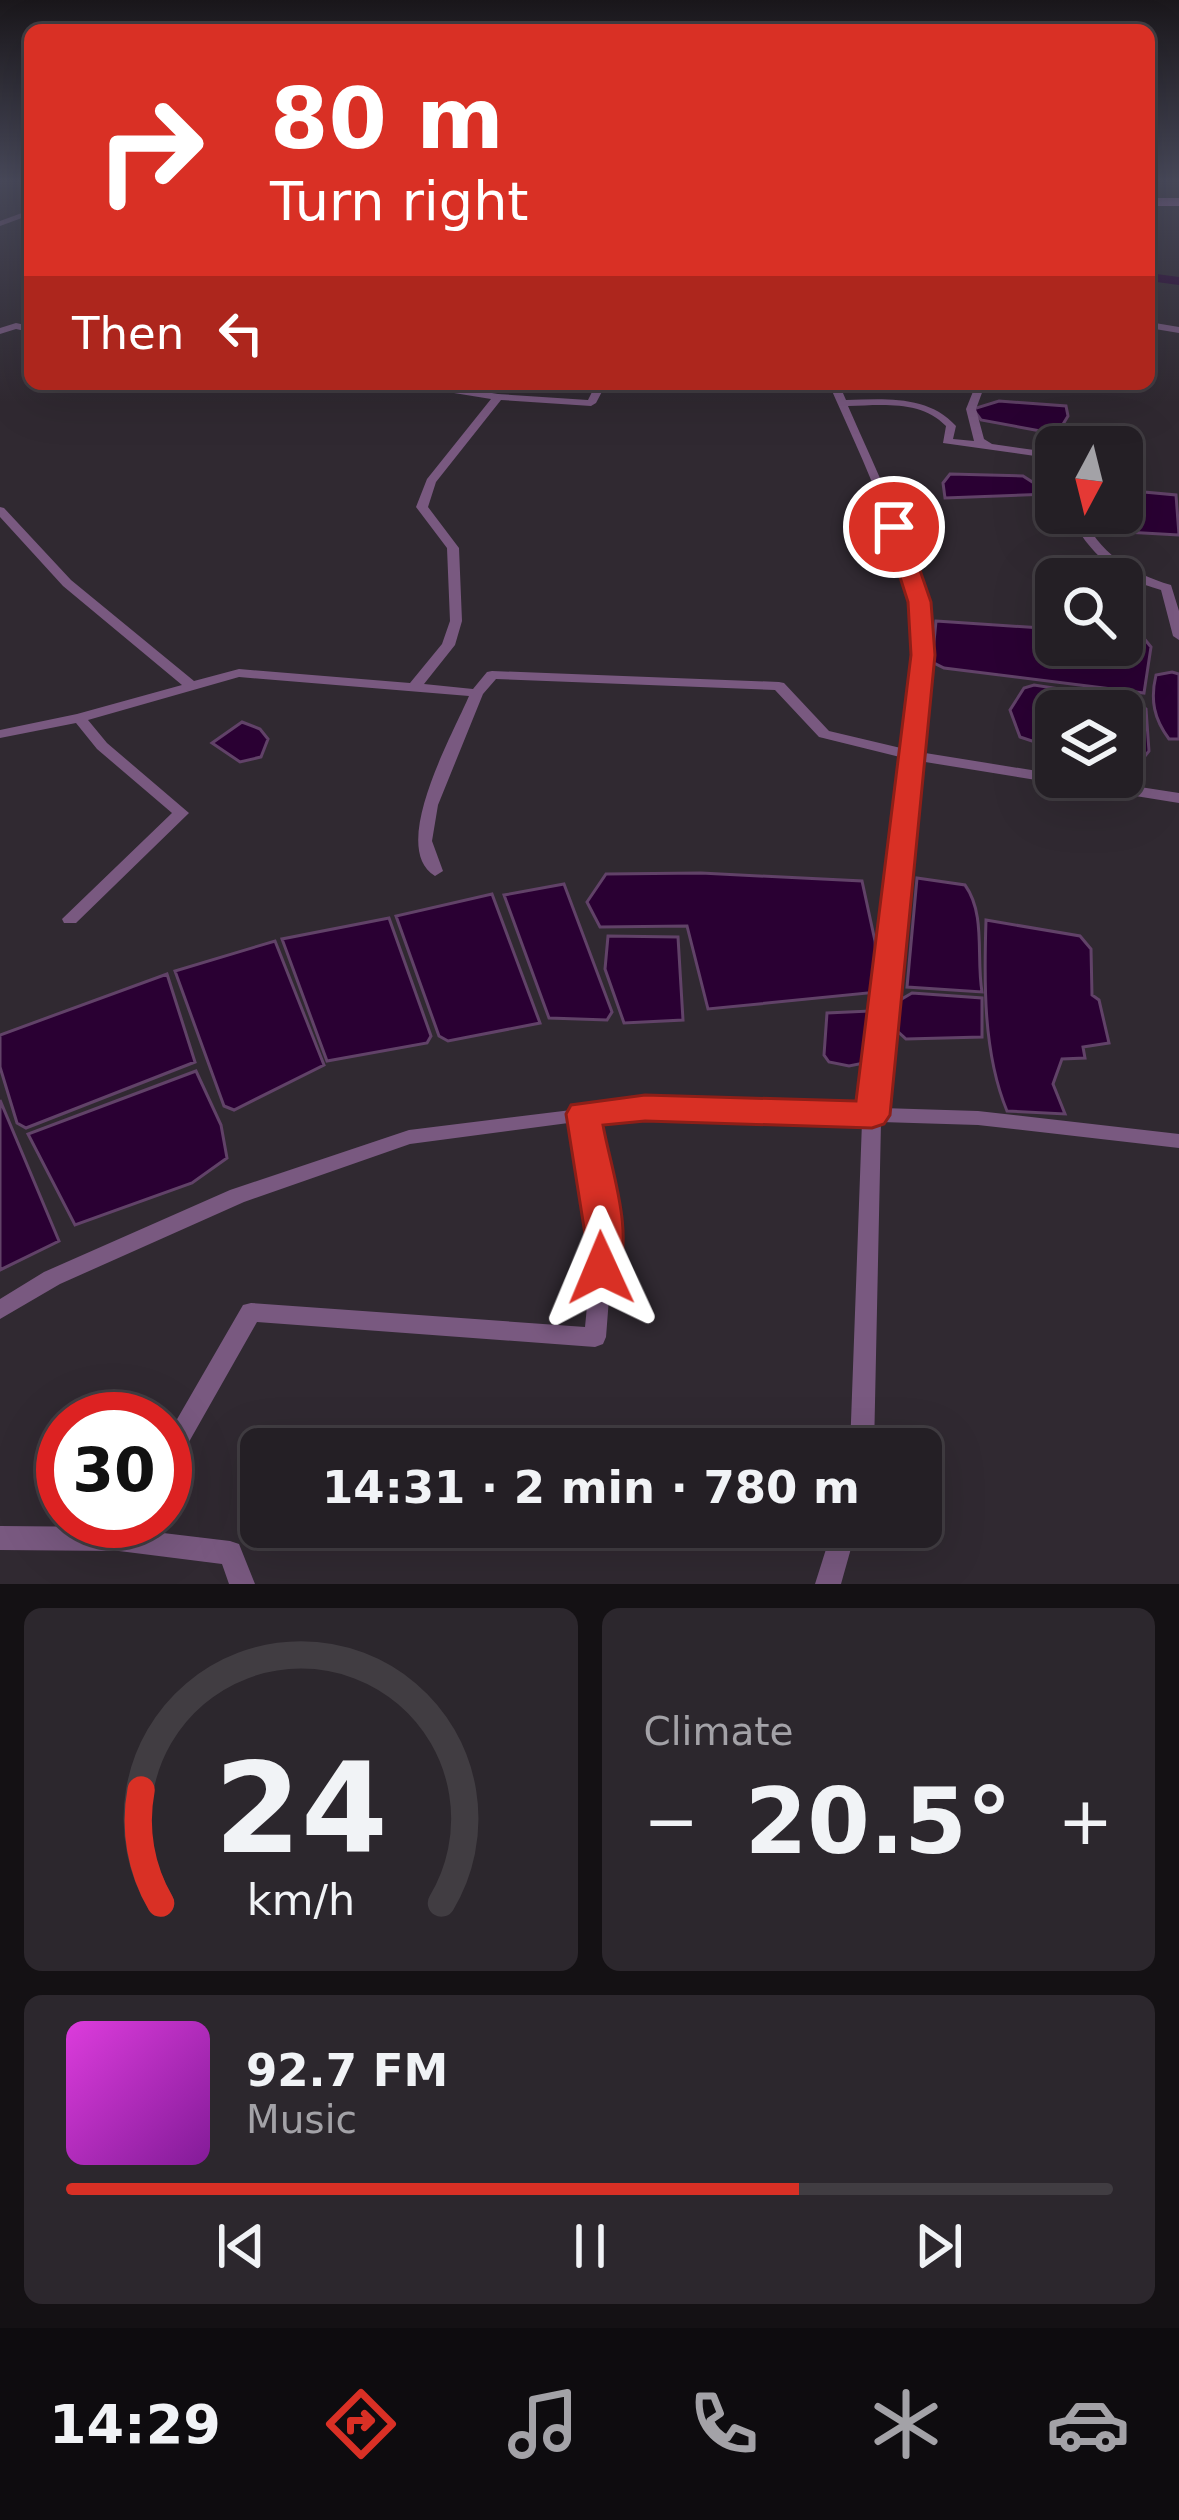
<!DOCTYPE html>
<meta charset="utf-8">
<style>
body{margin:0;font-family:"DejaVu Sans",sans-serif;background:#2c272d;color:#f1f3f6;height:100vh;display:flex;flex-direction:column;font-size:45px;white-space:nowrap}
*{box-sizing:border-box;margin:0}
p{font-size:39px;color:#a3a2a7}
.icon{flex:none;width:66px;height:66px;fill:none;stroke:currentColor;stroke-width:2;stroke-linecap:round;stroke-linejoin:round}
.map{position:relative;height:1584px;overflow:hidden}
.sheet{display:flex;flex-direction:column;gap:24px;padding:24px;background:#141114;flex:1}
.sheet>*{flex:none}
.guide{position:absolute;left:24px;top:24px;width:1131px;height:366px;border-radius:18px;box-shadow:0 12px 48px #0002,0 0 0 3px #413d42;background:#d93025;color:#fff;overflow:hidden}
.needle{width:78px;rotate:187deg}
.buttons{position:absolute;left:1035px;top:426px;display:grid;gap:24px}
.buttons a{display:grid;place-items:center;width:108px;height:108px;border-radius:18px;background:#241f25;box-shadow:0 12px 48px #0002,0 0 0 3px #413d42;font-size:60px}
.speed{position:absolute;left:36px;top:1392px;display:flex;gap:24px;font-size:60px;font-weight:700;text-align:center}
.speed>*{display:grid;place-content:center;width:156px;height:156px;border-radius:50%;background:#241f25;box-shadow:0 12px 48px #0002,0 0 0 3px #413d42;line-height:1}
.speed .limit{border:18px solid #d22;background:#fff;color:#111}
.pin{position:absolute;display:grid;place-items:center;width:102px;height:102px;color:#fff;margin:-51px;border:6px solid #fff;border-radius:50%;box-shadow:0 3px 12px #0007}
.me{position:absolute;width:132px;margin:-66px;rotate:359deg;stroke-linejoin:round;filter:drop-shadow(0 0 9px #0008)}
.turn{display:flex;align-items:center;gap:42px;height:252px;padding:0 48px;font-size:54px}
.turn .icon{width:156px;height:156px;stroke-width:2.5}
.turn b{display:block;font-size:84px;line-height:102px}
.then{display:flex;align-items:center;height:114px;padding:0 48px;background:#0003;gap:24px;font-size:45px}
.big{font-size:90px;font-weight:800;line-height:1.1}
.sheet .widget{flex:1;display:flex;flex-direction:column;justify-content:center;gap:18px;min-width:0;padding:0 42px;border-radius:18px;background:#2c272d}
.sheet .dial{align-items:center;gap:0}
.dial svg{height:312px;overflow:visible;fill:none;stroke:#413d42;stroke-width:7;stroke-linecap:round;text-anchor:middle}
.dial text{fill:#f1f3f6;stroke:none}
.song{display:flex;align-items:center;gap:36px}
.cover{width:144px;height:144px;border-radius:18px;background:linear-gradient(135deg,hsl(300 70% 55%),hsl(290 70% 35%))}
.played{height:12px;border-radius:6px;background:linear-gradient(90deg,#d93025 70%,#413d42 70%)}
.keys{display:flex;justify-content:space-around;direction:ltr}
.heat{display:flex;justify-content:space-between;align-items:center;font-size:66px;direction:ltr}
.sheet .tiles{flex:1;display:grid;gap:24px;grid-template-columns:1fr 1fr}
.widget:last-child{grid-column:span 2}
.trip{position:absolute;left:240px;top:1428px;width:702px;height:120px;border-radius:18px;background:#241f25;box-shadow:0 12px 48px #0002,0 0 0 3px #413d42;font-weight:800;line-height:120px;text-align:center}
.tab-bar{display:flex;height:192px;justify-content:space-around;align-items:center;background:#0e0c0f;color:#a3a2a7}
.tab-bar .icon{width:84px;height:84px}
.tab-bar .current{color:#d93025}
.tab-bar b{font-size:54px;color:#f1f3f6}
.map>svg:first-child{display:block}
.water{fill:#2a0033;stroke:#614268;stroke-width:3}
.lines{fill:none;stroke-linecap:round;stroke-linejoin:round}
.river{fill:#2a0033;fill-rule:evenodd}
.street{fill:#795980;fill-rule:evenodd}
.highway{fill:#e493f6;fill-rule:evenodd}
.route{fill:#d93025;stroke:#8d1f18;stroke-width:3}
</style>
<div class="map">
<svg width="1179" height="1584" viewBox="0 0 1179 1584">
<rect width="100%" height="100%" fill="#302931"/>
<path class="water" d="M999,401L1066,406L1068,416L1057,434L981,420L973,409Z
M950,474L1023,476L1051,494L945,498L943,483Z
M1122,490L1176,495L1179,535L1108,531L1102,513H1122Z
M936,621L1056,629V645H1122V633L1142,636L1151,647L1144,693L944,668L932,662Z
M1172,672L1179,674V739H1169C1154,719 1150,700 1156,675Z
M1034,685L1136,701L1146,709L1149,751L1145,756L1122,755V711H1056V749L1020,737L1010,710L1024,688Z
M242,722L260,729L268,739L261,757L240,762L212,743Z
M701,873L862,881L875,941L878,992L708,1009L687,926L600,927L587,902L606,874Z
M917,878L965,885C986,914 976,957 982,992L907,987Z
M564,884L612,1012L607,1020L549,1018L504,895Z
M492,894L540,1023L448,1041L439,1036L396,916Z
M389,918L431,1036L427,1043L327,1061L282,939Z
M986,920L1080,936L1091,949L1092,995L1099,1000L1109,1043L1083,1047L1085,1058L1062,1059L1053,1084L1065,1114L1007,1111C983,1053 984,982 986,920Z
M608,936L678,937L683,1020L624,1023L605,969Z
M275,941L324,1065L234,1110L224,1106L175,971Z
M167,974L195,1062L26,1128L17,1123L0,1067V1035Z
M912,993L982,998V1037L906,1039L894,1028L895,1003Z
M870,1011L874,1061L849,1066L829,1062L824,1055L827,1013Z
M196,1071L221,1125L227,1158L192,1183L75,1225L28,1134Z
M0,1100L59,1241L0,1270Z"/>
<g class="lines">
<path class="river" d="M1149,273L1179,277V285L1149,281Z"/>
<path class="street" d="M30,210V215L0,226V221Z
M1149,322L1179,327V333L1149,328Z
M16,323L30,326V332L16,329L0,334V328Z
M412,384H435L498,394L588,400L596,384H606L596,403L591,406L501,400L436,482L428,507L459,548L462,621L455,645L424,684L473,689L487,672L492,671L779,682L784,683L829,731L905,749C909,719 915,688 916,657C919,573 862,460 829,384H839L846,400C885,399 928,395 956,426L953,439L974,441L966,409L976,384L1024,387L1029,390L1024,393L983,390L976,409L984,439L992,444L1056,453V465L1052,464L1049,458L943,443L946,426C921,400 882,405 848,406C882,484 924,565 929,651C931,684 923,720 919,752L1056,774V777H1075L1179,793V803L919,761L882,1108L978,1111L1179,1134V1148L978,1125L881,1122L874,1449H850L862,1122L645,1115L595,1120L614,1234L606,1337L603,1344L595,1347L257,1322L173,1470L165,1473V1440L243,1305L251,1303L585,1327L594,1234L576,1122L410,1144L244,1202L60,1284L0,1319V1299L44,1272L230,1190L409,1130L645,1101L863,1107L904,758L819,737L775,690L496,679L483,694L438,805L432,841L443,871L435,876C388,848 453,734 469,696L239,677L88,720L107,743L189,813L76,923H64L62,919L172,813L97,749L76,723L0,738V730L77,714L182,685L63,586L0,517V507L4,508L71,580L194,681L239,669L410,683L442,644L450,621L447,548L416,507L427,479L491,399L417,387Z
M1069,513H1081C1099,553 1130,573 1171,585L1179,611V640L1173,636L1161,590C1118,578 1088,554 1069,513Z
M116,1521H142L138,1530L230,1541L239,1544L255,1584H229L222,1564L119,1551L0,1550V1526L112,1527Z
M833,1527H857L841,1584H815Z"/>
<path class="highway" d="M1149,198H1179V206H1149Z"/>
</g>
<linearGradient id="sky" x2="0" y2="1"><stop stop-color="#1a171b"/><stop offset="0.45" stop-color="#48495a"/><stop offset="1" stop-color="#48495a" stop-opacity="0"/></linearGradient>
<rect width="1179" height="402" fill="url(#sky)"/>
<path class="route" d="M894,520L905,527L931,602L935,655L890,1115L884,1124L872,1128L645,1121L603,1125C611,1170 636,1236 615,1280L601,1284L587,1280L582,1268L585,1234L566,1114L571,1105L645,1095L856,1101L911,655L908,602L884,527Z"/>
</svg>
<div class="buttons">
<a><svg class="needle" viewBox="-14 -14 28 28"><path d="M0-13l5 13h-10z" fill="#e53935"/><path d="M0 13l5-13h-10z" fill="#a3a2a7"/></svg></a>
<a><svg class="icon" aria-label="search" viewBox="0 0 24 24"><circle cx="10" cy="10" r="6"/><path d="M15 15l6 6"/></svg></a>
<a><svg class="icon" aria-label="layers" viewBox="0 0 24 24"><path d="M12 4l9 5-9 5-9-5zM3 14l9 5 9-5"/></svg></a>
</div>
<div class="speed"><div class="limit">30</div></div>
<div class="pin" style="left:894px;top:527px;background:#d93025"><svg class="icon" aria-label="arrive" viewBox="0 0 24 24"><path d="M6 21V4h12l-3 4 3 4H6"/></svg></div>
<svg class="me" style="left:601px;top:1268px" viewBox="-20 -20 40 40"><path d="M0-17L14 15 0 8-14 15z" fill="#d93025" stroke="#fff" stroke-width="4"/></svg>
<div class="trip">14:31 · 2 min · 780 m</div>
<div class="guide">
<div class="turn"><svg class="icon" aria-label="right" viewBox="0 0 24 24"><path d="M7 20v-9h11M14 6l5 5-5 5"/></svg><div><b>80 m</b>Turn right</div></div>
<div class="then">Then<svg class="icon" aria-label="left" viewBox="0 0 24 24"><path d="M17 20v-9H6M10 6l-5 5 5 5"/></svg></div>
</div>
</div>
<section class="sheet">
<div class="tiles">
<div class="widget dial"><svg viewBox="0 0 100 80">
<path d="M14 69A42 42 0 1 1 86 69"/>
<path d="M14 69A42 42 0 0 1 9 40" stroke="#d93025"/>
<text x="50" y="56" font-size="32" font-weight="700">24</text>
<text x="50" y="72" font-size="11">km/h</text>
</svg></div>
<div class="widget"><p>Climate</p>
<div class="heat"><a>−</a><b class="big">20.5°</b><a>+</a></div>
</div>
<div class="widget">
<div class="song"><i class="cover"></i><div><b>92.7 FM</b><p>Music</p></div></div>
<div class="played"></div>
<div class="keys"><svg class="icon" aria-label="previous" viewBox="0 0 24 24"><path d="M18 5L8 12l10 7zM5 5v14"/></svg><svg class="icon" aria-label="pause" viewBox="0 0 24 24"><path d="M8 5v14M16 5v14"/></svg><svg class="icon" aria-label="next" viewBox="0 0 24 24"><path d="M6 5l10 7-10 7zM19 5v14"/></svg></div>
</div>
</div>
</section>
<nav class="tab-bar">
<b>14:29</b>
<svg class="icon current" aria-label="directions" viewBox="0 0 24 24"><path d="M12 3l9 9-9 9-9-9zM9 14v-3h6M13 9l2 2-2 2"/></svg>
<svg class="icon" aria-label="music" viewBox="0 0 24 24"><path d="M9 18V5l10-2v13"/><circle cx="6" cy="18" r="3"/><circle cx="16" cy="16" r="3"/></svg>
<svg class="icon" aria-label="phone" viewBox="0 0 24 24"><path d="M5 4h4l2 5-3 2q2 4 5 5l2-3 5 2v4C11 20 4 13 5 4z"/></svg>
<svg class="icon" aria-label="climate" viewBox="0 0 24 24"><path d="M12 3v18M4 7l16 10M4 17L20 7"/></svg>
<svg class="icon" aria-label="car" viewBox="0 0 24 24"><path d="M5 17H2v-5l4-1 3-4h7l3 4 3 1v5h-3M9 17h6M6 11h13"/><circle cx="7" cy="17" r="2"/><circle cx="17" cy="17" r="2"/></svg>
</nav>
